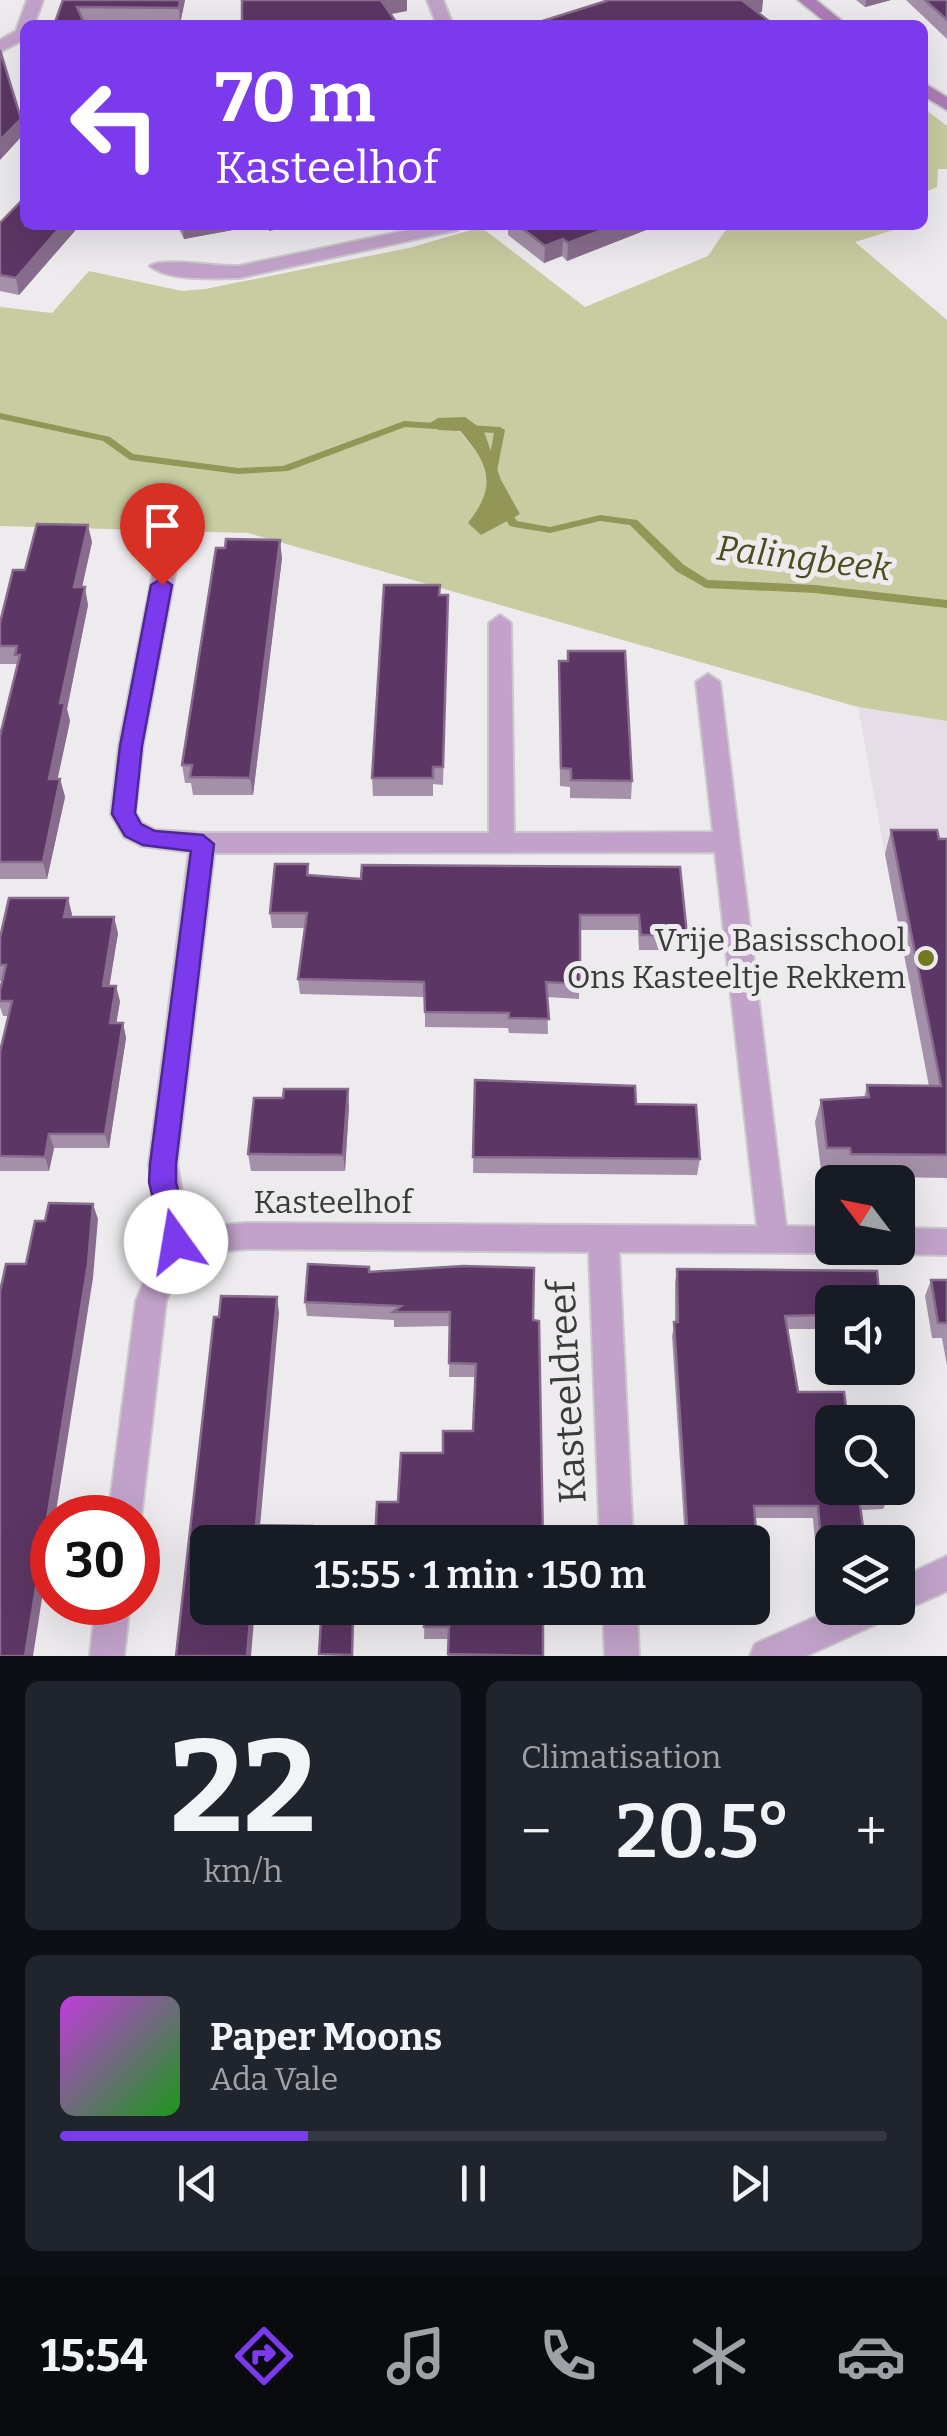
<!DOCTYPE html>
<html lang="fr">
<meta charset="utf-8">
<style>
body{margin:0;font-family:Bitter,serif;background:#20242c;color:#f1f3f6;height:100vh;display:flex;flex-direction:column;font-size:38px;white-space:nowrap}
*{box-sizing:border-box;margin:0}
p{font-size:32px;color:#9ea1a6}
.icon{flex:none;width:55px;height:55px;fill:none;stroke:currentColor;stroke-width:2;stroke-linecap:round;stroke-linejoin:round}
.map{position:relative;height:1656px;overflow:hidden}
.side{display:flex;flex-direction:column;gap:25px;padding:25px;background:#0d0f14;flex:1}
.side>*{flex:none}
.banner{position:absolute;left:20px;top:20px;width:908px;height:210px;border-radius:15px;box-shadow:0 10px 40px #0002;background:#7c3aed;color:#fff;overflow:hidden}
.needle{width:65px;rotate:302deg}
.buttons{position:absolute;left:815px;top:1165px;display:grid;gap:20px}
.buttons a{display:grid;place-items:center;width:100px;height:100px;border-radius:15px;background:#171b24;box-shadow:0 10px 40px #0002;font-size:50px}
.speed{position:absolute;left:30px;top:1495px;display:flex;gap:20px;font-size:50px;font-weight:700;text-align:center}
.speed>*{display:grid;place-content:center;width:130px;height:130px;border-radius:50%;background:#171b24;box-shadow:0 10px 40px #0002;line-height:1}
.speed .limit{border:15px solid #d22;background:#fff;color:#111}
.pin{position:absolute;display:grid;place-items:center;width:85px;height:85px;color:#fff;margin:-102px -42px;border-radius:50% 50% 50% 0;rotate:-45deg;box-shadow:0 0 10px #0007}
.pin .icon{rotate:45deg}
.me{position:absolute;width:110px;margin:-55px;rotate:347deg;stroke-linejoin:round;filter:drop-shadow(0 0 8px #0008)}
.turn{display:flex;align-items:center;gap:35px;height:210px;padding:0 30px;font-size:45px}
.turn .icon{width:130px;height:130px;stroke-width:2.5}
.turn b{display:block;font-size:70px;line-height:85px}
.big{font-size:75px;font-weight:600;line-height:1.1}
.side .card{flex:1;display:flex;flex-direction:column;justify-content:center;gap:15px;min-width:0;padding:0 35px;border-radius:15px;background:#20242c}
.side .dial{align-items:center;gap:0}
.dial b{font-size:130px;line-height:1}
.song{display:flex;align-items:center;gap:30px}
.cover{width:120px;height:120px;border-radius:15px;background:linear-gradient(135deg,hsl(290 70% 55%),hsl(120 70% 35%))}
.played{height:10px;border-radius:5px;background:linear-gradient(90deg,#7c3aed 30%,#363941 30%)}
.keys{display:flex;justify-content:space-around;direction:ltr}
.heat{display:flex;justify-content:space-between;align-items:center;font-size:55px;direction:ltr}
.side .tiles{flex:1;display:grid;gap:25px;grid-template-columns:1fr 1fr}
.card:last-child{grid-column:span 2}
.trip{position:absolute;left:190px;top:1525px;width:580px;height:100px;border-radius:15px;background:#171b24;box-shadow:0 10px 40px #0002;font-weight:600;line-height:100px;text-align:center}
.menu{display:flex;height:160px;justify-content:space-around;align-items:center;background:#090b0e;color:#9ea1a6}
.menu .icon{width:70px;height:70px}
.menu .selected{color:#7c3aed}
.menu b{font-size:45px;color:#f1f3f6}
.map>svg:first-child{display:block}
.built{fill:#e5dee6}
.green{fill:#c8cca1;fill-rule:evenodd}
.water{fill:#929656}
.lines{fill:none;stroke-linecap:round;stroke-linejoin:round}
.stream{fill:#929656;fill-rule:evenodd}
.street-casing{stroke:#cac8ca;stroke-width:4}
.secondary-casing{stroke:#cac8ca;stroke-width:4}
.street{fill:#c2a2ca;fill-rule:evenodd}
.secondary{fill:#ad7db7;fill-rule:evenodd}
.wall{fill:#a490a9}
.shaded-wall{fill:#886c8d}
.building{fill:#5c3664;stroke:#886c8d;stroke-width:2.5}
.route{fill:#7c3aed;stroke:#51269a;stroke-width:2.5}
.poi-dot{fill:#747821;stroke:#edebee;stroke-width:4}
.labels{text-anchor:middle;stroke-width:10;stroke-linejoin:round;paint-order:stroke}
.poi-label{font-size:32px;fill:#3c3b3c;stroke:#edebee;text-anchor:end}
.street-label{font-size:32px;fill:#3c3b3c;stroke:#edebee}
.water-label{font-size:35px;font-style:italic;fill:#4b4e1c;stroke:#edebee}
.near-street-label{font-size:38px;fill:#3c3b3c;stroke:#edebee}
</style>
<div class="map">
<svg width="947" height="1656" viewBox="0 0 947 1656">
<rect width="100%" height="100%" fill="#edebee"/>
<path class="built" d="M858,707L947,721V1184L885,854Z"/>
<path class="green" d="M922,107L947,126V169H938L937,187L923,193Z
M729,225H910L855,242L947,320V721L858,707L248,533L0,526V307L52,313L89,271L182,291L205,289L409,248L481,227L585,307L708,256ZM459,431H484L501,480L519,513L481,535L469,523C497,486 490,464 459,431Z"/>
<path class="water" d="M465,417L484,431L501,480L520,514L481,535L468,523C497,486 490,465 460,431L439,430L430,423L438,418Z"/>
<g class="lines">
<path class="stream" d="M0,413L110,437L133,454L238,468L283,466L404,421L500,427L505,430L497,471L492,474L487,471L494,433L405,427L288,471L238,474L130,460L103,441L0,419Z
M501,502L505,503L517,521L550,527L600,515L637,520L684,565L708,580L815,585L947,600V608L815,593L706,588L676,571L630,525L600,521L550,533L514,527L510,526L496,505Z"/>
<g class="street-casing">
<path id="street" d="M27,0H43L34,25H25V39L0,52V40L16,31Z
M427,0H443L453,25H437Z
M432,225H466L457,230L239,278C213,278 170,282 150,266C162,257 219,267 239,266Z
M169,540L180,547L143,745L135,813L142,823L155,830L203,833H489V623L500,615L511,623L514,833L713,832L696,682L708,674L720,682L786,1226L832,1227V1248H843L832,1253L619,1252L633,1542H600L589,1252L246,1249L186,1255L166,1301L141,1518L138,1525V1518H108L136,1301L161,1242L149,1164L189,852L142,846L124,837L111,814L119,745L158,547ZM715,852L757,1226L246,1223L188,1228L177,1164L214,853Z
M898,1228L947,1229V1255L898,1254L887,1250L886,1248H898Z
M947,1556V1591L898,1613L889,1609L885,1620L806,1656H750L755,1644L835,1608H898V1579Z
M96,1602H130L124,1656H90Z
M603,1608H637L639,1656H605Z"/>
</g>
<g class="secondary-casing">
<path id="secondary" d="M798,0H816L847,25H829Z
M922,82L947,97V110L922,95Z"/>
</g>
<use href="#street" class="street"/>
<use href="#secondary" class="secondary"/>
</g>
<path class="wall" d="M63,0H185L180,24L84,23Z
M856,0H891L865,7Z
M906,0H947V39Z
M0,223L25,225H80L19,295L0,291Z
M177,225H260L184,239Z
M508,225H647L646,230L567,261L562,256L544,263L508,235Z
M92,542L82,587L88,605L67,709L70,721L57,779H60L65,797L47,879H0V736L17,664H0V623L25,570Z
M282,558L253,795H193L191,783H185L182,765Z
M440,595H448L443,785L433,784V796H373L372,778Z
M559,661L632,781L631,799L570,798V787L560,786Z
M891,830L939,839H947V1178L844,1176V1170H821L815,1122L821,1100L864,1098L867,1085L929,1086L885,854Z
M308,864L309,875L361,879L680,867L687,935L684,950H639L638,930H580L579,999L547,997L548,1034L509,1033L508,1028L425,1027V997L300,994L298,979L305,928H272L270,913Z
M72,914L71,917L118,933L109,986L120,1001L116,1023H123L126,1038L109,1148H54L49,1171H0V1052L8,1016H3L0,1007V992L3,981H0V938Z
M475,1080L636,1104L700,1159L697,1175L473,1173Z
M349,1106L345,1171H251L248,1154Z
M369,1267L370,1272L533,1320L543,1542L398,1502L443,1453L473,1431L476,1377H449L450,1326L394,1327V1320L307,1316L305,1302Z
M677,1269L832,1302V1324L831,1329H787L798,1392L832,1488L889,1497L883,1509L861,1510L832,1542V1565L817,1564L813,1518H755L758,1558L754,1570H752V1542H685L672,1336L675,1322V1283Z
M931,1280H947V1366L942,1338H932L925,1296Z
M425,1608L543,1656H448L449,1639H424Z"/>
<path class="shaded-wall" d="M180,0H185L180,24L179,8Z
M380,0H407V11L381,16Z
M749,0H763L762,12L741,17L743,1Z
M866,0H891L865,7Z
M21,119L24,134L0,160V140Z
M62,225H80L19,295L16,278Z
M182,225H260L184,239Z
M268,225H299L269,231Z
M615,225H647L646,230L567,261L568,243Z
M563,239L562,256L544,263L545,246Z
M88,525L92,542L78,605L74,587Z
M280,540L282,558L253,795L250,778Z
M85,587L88,605L67,709L70,721L54,796L49,779L60,703Z
M60,779L65,797L47,879L43,862Z
M68,898L72,914L68,932L64,917Z
M114,917L118,933L107,1001L103,986Z
M116,986L120,1001L114,1038L110,1023Z
M123,1023L126,1038L109,1148L105,1134Z
M348,1089L349,1106L345,1171L343,1155Z
M49,1134L54,1148L49,1171L45,1157Z
M93,1204L98,1219L93,1278L55,1518H52V1534L33,1656H25Z
M277,1297L279,1313L259,1538L256,1525Z
M251,1608H255L251,1656H247Z"/>
<path class="building" d="M63,0H180L179,8L77,7L85,25H54Z
M242,0H381L398,25H242Z
M609,0H749L743,1L774,25H530Z
M925,0H947V20Z
M0,50L21,119L0,140Z
M25,197V225H62L16,278L0,275V223Z
M518,225H615L568,243L563,239L545,246Z
M37,524L88,525L74,587H85L60,703H65L49,779H60L43,862H0V736L20,655H15L17,646H0V623L13,570H25Z
M226,539L280,540L250,778L190,777L192,765H182L216,548H225Z
M384,585H440L439,595H448L443,767H433V778H372Z
M568,651H625L632,781L571,780V769L561,768L559,661H568Z
M891,830H937L939,839H947V1155L851,1154L850,1148H827L821,1100L869,1097L867,1085L941,1086Z
M275,864H308L307,875L361,879L362,865L680,867L687,935H641L639,915H580V984L546,982L549,1019L509,1018V1013L425,1012L424,982L298,979L307,913H270Z
M9,898H68L64,917H114L103,986H116L110,1023H123L105,1134H49L45,1157L0,1156V1052L12,1001H0V991L6,965H0V938Z
M475,1080L635,1086L636,1104L696,1105L700,1159L473,1157Z
M284,1089H348L343,1155L248,1154L254,1098H283Z
M49,1203L93,1204L88,1264L25,1656H0V1292L6,1264H26L35,1221H45Z
M308,1264L369,1267V1272L463,1266L534,1268L533,1320L539,1321L543,1542H375L377,1502H398L401,1453H443V1431H473L476,1364L449,1363L450,1312H393L401,1306L305,1302Z
M677,1269L877,1271L880,1302H832V1315L785,1316L798,1392H844L848,1422H832V1488H887L889,1497L859,1498L865,1542H832V1553H822L818,1506H754L758,1558H752V1542H688L674,1322H678Z
M931,1280H947V1323H938Z
M221,1296L277,1297L256,1525L312,1526L311,1542H208V1608H251L247,1656H176L214,1317H219Z
M425,1608H543V1656L448,1654L449,1627H424Z
M321,1620L353,1621L352,1655L319,1654Z"/>
<path class="route" d="M162,578L172,585L142,746L135,813L141,824L155,831L203,835L214,844L176,1164V1182L190,1242L186,1251L176,1255L167,1251L163,1242L149,1182L150,1164L191,851L143,845L125,836L112,814L120,746L151,585Z"/>
<circle class="poi-dot" cx="926" cy="958" r="10"/>
<g class="labels">
<g class="poi-label">
<text x="906" y="951">Vrije Basisschool<tspan x="906" dy="37">Ons Kasteeltje Rekkem</tspan></text>
</g>
<g class="street-label">
<text x="333" y="1213">Kasteelhof</text>
</g>
<g class="water-label">
<text transform="translate(804 558) rotate(7)" y="12">Palingbeek</text>
</g>
<g class="near-street-label">
<text transform="translate(567 1392) rotate(-93)" y="13">Kasteeldreef</text>
</g>
</g>
</svg>
<div class="buttons">
<a><svg class="needle" viewBox="-14 -14 28 28"><path d="M0-13l5 13h-10z" fill="#e53935"/><path d="M0 13l5-13h-10z" fill="#9ea1a6"/></svg></a>
<a><svg class="icon" aria-label="sound" viewBox="0 0 24 24"><path d="M4 9h4l5-4v14l-5-4H4zM17 9q2 3 0 6"/></svg></a>
<a><svg class="icon" aria-label="search" viewBox="0 0 24 24"><circle cx="10" cy="10" r="6"/><path d="M15 15l6 6"/></svg></a>
<a><svg class="icon" aria-label="layers" viewBox="0 0 24 24"><path d="M12 4l9 5-9 5-9-5zM3 14l9 5 9-5"/></svg></a>
</div>
<div class="speed"><div class="limit">30</div></div>
<div class="pin" style="left:162px;top:585px;background:#d93025"><svg class="icon" aria-label="arrive" viewBox="0 0 24 24"><path d="M6 21V4h12l-3 4 3 4H6"/></svg></div>
<svg class="me" style="left:176px;top:1242px" viewBox="-20 -20 40 40"><circle r="19" fill="#fff"/><path d="M0-13L10 11 0 6-10 11z" fill="#7c3aed"/></svg>
<div class="trip">15:55 · 1 min · 150 m</div>
<div class="banner">
<div class="turn"><svg class="icon" aria-label="left" viewBox="0 0 24 24"><path d="M17 20v-9H6M10 6l-5 5 5 5"/></svg><div><b>70 m</b>Kasteelhof</div></div>
</div>
</div>
<section class="side">
<div class="tiles">
<div class="card dial"><b>22</b><p>km/h</p></div>
<div class="card"><p>Climatisation</p>
<div class="heat"><a>−</a><b class="big">20.5°</b><a>+</a></div>
</div>
<div class="card">
<div class="song"><i class="cover"></i><div><b>Paper Moons</b><p>Ada Vale</p></div></div>
<div class="played"></div>
<div class="keys"><svg class="icon" aria-label="previous" viewBox="0 0 24 24"><path d="M18 5L8 12l10 7zM5 5v14"/></svg><svg class="icon" aria-label="pause" viewBox="0 0 24 24"><path d="M8 5v14M16 5v14"/></svg><svg class="icon" aria-label="next" viewBox="0 0 24 24"><path d="M6 5l10 7-10 7zM19 5v14"/></svg></div>
</div>
</div>
</section>
<nav class="menu">
<b>15:54</b>
<svg class="icon selected" aria-label="directions" viewBox="0 0 24 24"><path d="M12 3l9 9-9 9-9-9zM9 14v-3h6M13 9l2 2-2 2"/></svg>
<svg class="icon" aria-label="music" viewBox="0 0 24 24"><path d="M9 18V5l10-2v13"/><circle cx="6" cy="18" r="3"/><circle cx="16" cy="16" r="3"/></svg>
<svg class="icon" aria-label="phone" viewBox="0 0 24 24"><path d="M5 4h4l2 5-3 2q2 4 5 5l2-3 5 2v4C11 20 4 13 5 4z"/></svg>
<svg class="icon" aria-label="climate" viewBox="0 0 24 24"><path d="M12 3v18M4 7l16 10M4 17L20 7"/></svg>
<svg class="icon" aria-label="car" viewBox="0 0 24 24"><path d="M5 17H2v-5l4-1 3-4h7l3 4 3 1v5h-3M9 17h6M6 11h13"/><circle cx="7" cy="17" r="2"/><circle cx="17" cy="17" r="2"/></svg>
</nav>
